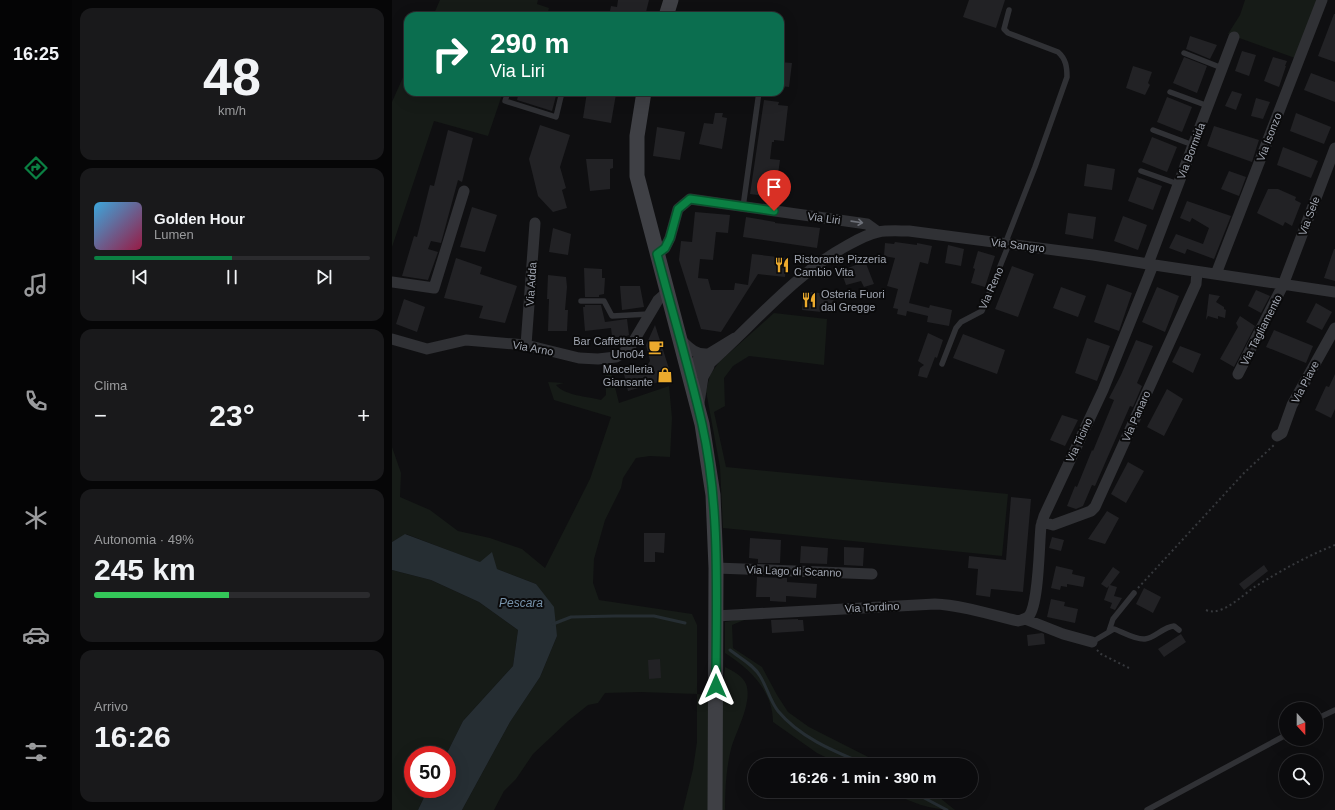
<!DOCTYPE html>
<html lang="it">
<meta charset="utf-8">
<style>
body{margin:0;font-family:Helvetica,sans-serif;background:#19191b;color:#f1f3f6;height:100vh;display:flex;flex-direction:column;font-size:15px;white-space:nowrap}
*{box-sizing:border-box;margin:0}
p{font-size:13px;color:#9a9b9d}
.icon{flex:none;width:22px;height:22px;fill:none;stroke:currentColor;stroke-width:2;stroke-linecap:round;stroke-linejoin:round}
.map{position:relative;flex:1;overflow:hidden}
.panel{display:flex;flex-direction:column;gap:8px;padding:8px;background:#060607;width:320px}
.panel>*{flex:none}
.top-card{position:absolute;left:12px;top:12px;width:380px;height:84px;border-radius:12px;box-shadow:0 4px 16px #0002,0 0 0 1px #2b2b2e;background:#0b6e4f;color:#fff;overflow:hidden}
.needle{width:26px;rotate:159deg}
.tools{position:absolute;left:887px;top:702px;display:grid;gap:8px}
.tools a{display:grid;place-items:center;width:44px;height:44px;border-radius:50%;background:#0b0b0d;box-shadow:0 4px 16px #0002,0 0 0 1px #2b2b2e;font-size:20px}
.speed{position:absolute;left:12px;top:746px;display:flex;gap:8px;font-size:20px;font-weight:700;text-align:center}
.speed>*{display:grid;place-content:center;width:52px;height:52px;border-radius:50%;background:#0b0b0d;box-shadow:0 4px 16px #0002,0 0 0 1px #2b2b2e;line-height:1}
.speed .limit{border:6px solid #d22;background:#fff;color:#111}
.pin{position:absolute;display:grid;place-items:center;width:34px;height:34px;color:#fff;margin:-41px -17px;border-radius:50% 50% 50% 0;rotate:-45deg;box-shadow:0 0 4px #0007}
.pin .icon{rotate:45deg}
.me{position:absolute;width:44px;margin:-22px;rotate:0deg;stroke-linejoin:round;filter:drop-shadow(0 0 3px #0008)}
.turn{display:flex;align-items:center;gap:14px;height:84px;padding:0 20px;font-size:18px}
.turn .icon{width:52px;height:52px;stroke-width:2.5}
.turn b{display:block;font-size:28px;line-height:34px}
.big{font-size:30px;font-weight:600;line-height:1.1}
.panel .tile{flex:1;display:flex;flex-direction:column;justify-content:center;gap:6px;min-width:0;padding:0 14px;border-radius:12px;background:#19191b}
.panel .dial{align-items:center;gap:0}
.dial b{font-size:52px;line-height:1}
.song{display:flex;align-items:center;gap:12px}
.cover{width:48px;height:48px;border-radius:6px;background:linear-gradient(135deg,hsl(200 70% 55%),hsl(340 70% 35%))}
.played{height:4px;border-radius:2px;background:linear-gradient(90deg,#0b8043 50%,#2b2b2e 50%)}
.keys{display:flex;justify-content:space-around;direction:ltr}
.heat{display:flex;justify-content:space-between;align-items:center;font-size:22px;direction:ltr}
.charge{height:6px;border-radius:3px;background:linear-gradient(90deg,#34c759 49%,#2b2b2e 0)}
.trip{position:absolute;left:356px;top:758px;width:230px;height:40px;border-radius:20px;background:#0b0b0d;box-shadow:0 4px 16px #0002,0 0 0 1px #2b2b2e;font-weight:600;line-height:40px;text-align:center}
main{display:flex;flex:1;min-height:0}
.tabs{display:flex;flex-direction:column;width:72px;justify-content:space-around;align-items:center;background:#040405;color:#9a9b9d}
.tabs .icon{width:28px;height:28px}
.tabs .current{color:#0b8043}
.tabs b{font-size:18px;color:#f1f3f6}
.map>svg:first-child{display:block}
.green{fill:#161b17}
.water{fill:#262e33}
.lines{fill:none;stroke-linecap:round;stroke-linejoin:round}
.stream{stroke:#262e33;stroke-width:3}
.building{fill:#222225}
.path{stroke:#36383c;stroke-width:2;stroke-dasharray:2 3;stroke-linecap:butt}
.service{stroke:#303135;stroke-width:5.5}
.minor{stroke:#303135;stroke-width:11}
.secondary{stroke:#3f4045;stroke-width:15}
.oneway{stroke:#6e7179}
.route-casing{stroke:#07532c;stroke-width:10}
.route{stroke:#0b8043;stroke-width:7}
.labels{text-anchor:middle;stroke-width:4;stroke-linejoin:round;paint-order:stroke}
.street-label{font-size:11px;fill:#a1a6b1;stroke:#0a0a0b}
.poi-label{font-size:11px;fill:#a1a6b1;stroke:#0a0a0b;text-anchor:start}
.water-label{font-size:12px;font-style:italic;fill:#7894ac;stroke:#0a0a0b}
</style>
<main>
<nav class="tabs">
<b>16:25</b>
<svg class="icon current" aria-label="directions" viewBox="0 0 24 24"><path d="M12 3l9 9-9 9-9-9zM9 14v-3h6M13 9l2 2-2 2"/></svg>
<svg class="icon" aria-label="music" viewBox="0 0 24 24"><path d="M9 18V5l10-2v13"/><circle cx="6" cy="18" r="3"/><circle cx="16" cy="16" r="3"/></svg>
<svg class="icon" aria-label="phone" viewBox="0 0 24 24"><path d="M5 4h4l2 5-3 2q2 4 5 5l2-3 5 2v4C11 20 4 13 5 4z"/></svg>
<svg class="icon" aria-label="climate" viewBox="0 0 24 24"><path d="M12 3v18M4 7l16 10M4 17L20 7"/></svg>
<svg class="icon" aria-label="car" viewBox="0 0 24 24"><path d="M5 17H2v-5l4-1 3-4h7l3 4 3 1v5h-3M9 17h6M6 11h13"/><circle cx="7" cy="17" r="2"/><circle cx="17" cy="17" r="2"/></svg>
<svg class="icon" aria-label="filters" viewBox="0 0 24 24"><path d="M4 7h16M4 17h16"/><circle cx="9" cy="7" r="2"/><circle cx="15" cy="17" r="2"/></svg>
</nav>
<section class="panel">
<div class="tile dial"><b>48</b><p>km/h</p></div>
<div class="tile">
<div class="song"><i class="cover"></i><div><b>Golden Hour</b><p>Lumen</p></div></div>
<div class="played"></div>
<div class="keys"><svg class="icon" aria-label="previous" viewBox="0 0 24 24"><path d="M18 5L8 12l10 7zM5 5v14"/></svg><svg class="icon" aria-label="pause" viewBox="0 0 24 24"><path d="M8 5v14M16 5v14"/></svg><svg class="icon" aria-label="next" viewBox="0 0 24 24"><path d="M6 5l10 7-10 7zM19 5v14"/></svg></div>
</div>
<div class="tile"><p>Clima</p>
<div class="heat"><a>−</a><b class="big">23°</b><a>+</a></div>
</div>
<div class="tile"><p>Autonomia · 49%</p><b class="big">245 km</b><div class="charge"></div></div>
<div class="tile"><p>Arrivo</p><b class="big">16:26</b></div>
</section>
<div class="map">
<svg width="943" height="810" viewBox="0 0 943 810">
<rect width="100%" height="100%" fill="#0f0f11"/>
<path class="green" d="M48,0H146L145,4L157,8L155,16H41Z
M853,0H926L903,58L836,34L848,15Z
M16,66V92H111L96,136L42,121L0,247V102Z
M382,313L435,319L432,365L357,356L341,366L332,378L333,406L322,412L334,467L616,494L610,556L331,528L328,467L314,391L318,375L327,362Z
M213,363L217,364L227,403L277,386L280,418L278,457L258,456L244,458L231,478L229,488L213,520L202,559L201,583L207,600L300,614L305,625V694L330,696L333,667C341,671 351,676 354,684C361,702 344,731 339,749C334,769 333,790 333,810H291L301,769L305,742V694L249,692L213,693L206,703L196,705L176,721L141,754L124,779L112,791L102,810H70L118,722L148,677L165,636L144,584L14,534L0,542V447L9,473L8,497L38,510L66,531L98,538L130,549L153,568L198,479L219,417L162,400L156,382L172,383L164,385C174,396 194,396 209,400L214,395Z
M0,570L39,580L87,602L126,630L121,666L71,721L54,755H21V789H36L26,810H0Z
M357,618L340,625L341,648L370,667L385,695L396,712L417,727L492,765H450L425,753L381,722C381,691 358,669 333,653V622Z
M496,791H544L548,798L563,810C538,810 518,802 496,791Z"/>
<path class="water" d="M13,534L88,562L100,552L105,569L144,584L162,607L165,636L148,677L118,722L70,810H26L36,789H55V755H54L71,721L121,666L126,630L87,602L39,580L0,570V542Z"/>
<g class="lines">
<path class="stream" d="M161,624L179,617L223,616H262L293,623
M338,650C348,658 362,665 368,676C375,687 378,701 386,711C408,738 444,752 475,765
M519,791L555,810"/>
</g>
<path class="building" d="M226,0H257L253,16H217L219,6L225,7Z
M577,0H613L604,28L571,17Z
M942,14H943V62L926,56Z
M798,36L825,45L818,59L794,49Z
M850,51L864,55L857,76L843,71Z
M792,57L815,66L805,93L781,83Z
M881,57L895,61L893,66H894L887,87L872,81Z
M388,62L400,63L397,87L388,86Z
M741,66L760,72L756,83L758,85L753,95L734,88Z
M919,73L943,82V102L912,90Z
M840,91L850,94L844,110L833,106Z
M127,92H165L160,111L125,100Z
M195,92L224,94L219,123L191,118Z
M775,97L800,107L790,132L765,122Z
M864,98L878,102L871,119L859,116Z
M372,100L387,102L386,105L396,106L392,141L382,140V142H380L378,159L388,160L383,195L374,194L373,196L358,194Z
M323,113H331L330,117L335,118L330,149L307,144L312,123L321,124Z
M904,113L939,127L932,144L898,131Z
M148,125L178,135L168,167L174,188L170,190L175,208L161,212L146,196L137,159Z
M822,126L867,140L860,162L815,146Z
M265,127L293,132L288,160L261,156Z
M56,130L81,138L70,182L66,180L49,243L39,241L36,249L46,252L36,280L10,276L22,236L25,237L38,185L42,186Z
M760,137L785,147L775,172L750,162Z
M891,147L926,161L919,178L885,165Z
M194,159H221V168L218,169V189L198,191Z
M695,164L723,169L720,190L692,186Z
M837,171L854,177L847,196L829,189Z
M745,177L770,186L761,210L736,201Z
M876,189H886L904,197L903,200L909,203L900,226L893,222L891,226L865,213Z
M795,201L839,216L822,259L795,249L793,254L777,248L784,234L811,244L817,228L800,218L798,222L788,218Z
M80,207L105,215L93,252L68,247Z
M303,212L338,215L336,233L324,232L321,260L308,259L306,278L316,279L319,290H342L343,283L356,285L360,254L395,258L393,277L366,274L329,332L309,329L287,260L289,241L300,242Z
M676,213L704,217L701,239L673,234Z
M731,216L755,225L746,250L722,241Z
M354,217L383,222V223L428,228L425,248L351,237Z
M161,228L179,234L176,255L157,252Z
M503,242L525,245V243L540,246L536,264L528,262L517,303L537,308L538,305L560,310L557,326L535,322L536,316L515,311L514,316L505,314L506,309L501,308L506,289L495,286L503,258L492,256L493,243L502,244Z
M556,245L572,249L569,266L553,263Z
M942,249H943V281L932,278Z
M586,251L603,256L593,287L579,283L583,269L581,268Z
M64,258L90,267L88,274L125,286L113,323L87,318L91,306L52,298Z
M473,261L482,284L472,287L469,281L454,285L449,271Z
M620,266L642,274L626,317L603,309Z
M192,268L210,269V278H213L212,294L207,295V297H193Z
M156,275L174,277L175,287L173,310H176L175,331H156L157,299H155Z
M715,284L740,293L727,331L702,322Z
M228,286H248L252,307L230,310Z
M669,287L694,296L686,317L661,308Z
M765,287L787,296L773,332L750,322Z
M864,290L878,296L869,313L856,306Z
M412,291L442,295L440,313L410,310Z
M817,294L828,296L824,302L832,307V309L834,310L833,318L826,316V319L816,316L814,320Z
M12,299L33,307L25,332L4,324Z
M924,303L940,312L930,330L914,322Z
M193,305H209L213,322L235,319L237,335L232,337V343L221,344L219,328L193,331L191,307H193Z
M848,316L863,326L842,367L828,359L846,327L844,323Z
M263,325L280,378L236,391L232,374L253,369L258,361L254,345Z
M882,330L921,346L914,363L874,347Z
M536,333L551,340L545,358L543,357L535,378L526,376L528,368L532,365L526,361Z
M571,334L613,350L605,374L561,358Z
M695,338L718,346L705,381L683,373Z
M744,340L761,346L745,383L750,386L741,407L738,406L703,486L700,485L691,506L684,509L675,506L683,486L685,487L700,450L701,451L722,400L717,398L729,375Z
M788,346L809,354L801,373L780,362Z
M943,374V409L939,418L923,410L934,386L937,387Z
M775,389L791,399L772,436L755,427Z
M670,415L686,420L673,446L658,440Z
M736,462L752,471L734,503L719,494Z
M619,497L639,499L631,592L599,589L598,597L584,595L586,569L576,568L577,556L614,560Z
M715,511L727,518L713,544L696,539Z
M252,533H273L272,553L263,552V562H252Z
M660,537L672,540L669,551L657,548Z
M358,538L389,540L388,563H366V559L357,558Z
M409,546L436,548L435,564L408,563Z
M452,547L472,548L471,566L452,565Z
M872,565L876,571L852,590L847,584Z
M664,566L681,570L680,574L693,577L691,587L675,584V587L669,586L668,590L659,588Z
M721,567L728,572L718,585L725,587L722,596L730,598L723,610L718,608L720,603L712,600L717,586L715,588L709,584Z
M365,577L395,578V582L425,584L424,598L394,596V602L378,601V597H364Z
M752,588L769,597L761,613L744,604Z
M659,599L673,602L672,606L686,609L683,623L655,617Z
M406,619V620H411L412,631L380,633L379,620Z
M650,633L652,634L653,644L636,646L635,635Z
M789,634L794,642L772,657L766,649Z
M268,659L269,678L257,679L256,660Z"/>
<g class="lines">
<path class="path" d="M746,588L852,473L882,445
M814,610C819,612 823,612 828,610C842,605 852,594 864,586C890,570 915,556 943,545
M705,650L709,654L737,668"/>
<path class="service" d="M792,53L830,68
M116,92L113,101L164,117L170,92
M778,92L816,106
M761,130L801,145
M749,171L786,184
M351,207L367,92
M613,244L643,167L675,77C675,67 674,59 666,52L616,33L612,29L617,10
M189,301H212L220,316L257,314
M550,364L564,328L569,322L590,311L617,244
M717,631L721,619L742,593
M700,642L722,629C731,632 743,640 753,639C763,638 771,627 782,626L787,630
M924,719L943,710
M755,810L894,735"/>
<path class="minor" d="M265,254L273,248L278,238L286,209L298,199L475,224L486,232
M756,264L842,37
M824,274L930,0
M0,282L42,288L72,191
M343,338L302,363L297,374L310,370C358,329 399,276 456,245C465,240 476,234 486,232C496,230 507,231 517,231L701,255L756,264L943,292
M0,339L35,349L74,340L134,345L187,358L206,359L224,357L237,349L266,300L275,292
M288,339C297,348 303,355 316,354
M134,345L143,223
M846,374L891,285L943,148
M307,403L311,377L317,366
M885,436L890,433L900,405L943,328
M650,522L661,525L699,511L703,507L804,284L805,272
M324,568L480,574
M324,616L543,604C570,605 600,615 626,621C630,620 634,619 637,616C647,603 647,545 649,526L652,516L711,390L761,265
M633,619L671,634L700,642"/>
<path class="secondary" d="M274,16L279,0
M252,92L245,136V176L310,424L321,495L324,568L323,810"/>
</g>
<defs><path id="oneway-shaft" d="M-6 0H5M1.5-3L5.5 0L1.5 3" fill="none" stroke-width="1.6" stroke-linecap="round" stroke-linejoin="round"/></defs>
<use class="oneway" href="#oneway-shaft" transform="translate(465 222) rotate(8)"/>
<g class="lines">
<g class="route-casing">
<path id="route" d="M324,686C324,600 329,509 310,424C297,367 280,311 265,254L273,248L278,238L286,209L298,199L382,211"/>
</g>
<use href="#route" class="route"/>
</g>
<defs>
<g id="restaurant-bare" transform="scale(1.2)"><path d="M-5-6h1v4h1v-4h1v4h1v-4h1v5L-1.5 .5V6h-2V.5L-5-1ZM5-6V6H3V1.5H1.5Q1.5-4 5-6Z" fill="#ebaa2d" stroke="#0a0a0b" stroke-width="2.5" paint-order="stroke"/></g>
<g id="cafe-bare" transform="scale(1.2)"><path d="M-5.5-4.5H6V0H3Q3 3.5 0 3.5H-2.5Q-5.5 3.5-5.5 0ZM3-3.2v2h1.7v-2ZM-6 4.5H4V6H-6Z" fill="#ebaa2d" stroke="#0a0a0b" stroke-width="2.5" paint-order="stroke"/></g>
<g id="shop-bare" transform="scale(1.2)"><path d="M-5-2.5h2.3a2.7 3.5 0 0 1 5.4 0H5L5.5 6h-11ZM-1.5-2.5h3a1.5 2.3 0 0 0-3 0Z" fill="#ebaa2d" stroke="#0a0a0b" stroke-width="2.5" paint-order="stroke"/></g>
</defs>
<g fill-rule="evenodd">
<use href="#restaurant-bare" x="390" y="265"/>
<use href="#restaurant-bare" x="417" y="300"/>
<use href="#cafe-bare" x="264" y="347"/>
<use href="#shop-bare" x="273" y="375"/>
</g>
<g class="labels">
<g class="street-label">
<text transform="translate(877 137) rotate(-69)" y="4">Via Isonzo</text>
<text transform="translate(799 151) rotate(-69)" y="4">Via Bormida</text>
<text transform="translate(917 216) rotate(-69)" y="4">Via Sele</text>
<text transform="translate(432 218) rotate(8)" y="4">Via Liri</text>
<text transform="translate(626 245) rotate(7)" y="4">Via Sangro</text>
<text transform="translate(139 284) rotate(-86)" y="4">Via Adda</text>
<text transform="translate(599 288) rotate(-66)" y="4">Via Reno</text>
<text transform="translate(869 330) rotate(-63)" y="4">Via Tagliamento</text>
<text transform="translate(141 348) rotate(10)" y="4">Via Arno</text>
<text transform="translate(913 382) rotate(-62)" y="4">Via Piave</text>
<text transform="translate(744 416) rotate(-66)" y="4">Via Panaro</text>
<text transform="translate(687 440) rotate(-65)" y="4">Via Ticino</text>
<text transform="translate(402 571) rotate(2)" y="4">Via Lago di Scanno</text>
<text transform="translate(480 607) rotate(-3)" y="4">Via Tordino</text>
</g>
<g class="poi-label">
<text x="402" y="263">Ristorante Pizzeria<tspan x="402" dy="13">Cambio Vita</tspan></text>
<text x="429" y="298">Osteria Fuori<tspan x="429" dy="13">dal Gregge</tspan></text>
<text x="252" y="345" text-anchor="end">Bar Caffetteria<tspan x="252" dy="13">Uno04</tspan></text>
<text x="261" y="373" text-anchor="end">Macelleria<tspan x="261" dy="13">Giansante</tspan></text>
</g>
<g class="water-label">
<text x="129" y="607">Pescara</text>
</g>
</g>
</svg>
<div class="tools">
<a><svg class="needle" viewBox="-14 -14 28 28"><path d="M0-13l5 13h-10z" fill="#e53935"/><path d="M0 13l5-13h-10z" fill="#9a9b9d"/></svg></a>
<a><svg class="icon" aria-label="search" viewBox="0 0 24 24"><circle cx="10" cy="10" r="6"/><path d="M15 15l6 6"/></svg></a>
</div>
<div class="speed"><div class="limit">50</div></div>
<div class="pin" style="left:382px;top:211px;background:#d93025"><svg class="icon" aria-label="arrive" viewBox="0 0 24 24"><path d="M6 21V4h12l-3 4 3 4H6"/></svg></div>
<svg class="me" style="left:324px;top:686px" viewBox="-20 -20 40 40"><path d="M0-17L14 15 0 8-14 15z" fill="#0b8043" stroke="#fff" stroke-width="4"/></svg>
<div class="trip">16:26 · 1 min · 390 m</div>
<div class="top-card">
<div class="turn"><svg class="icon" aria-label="right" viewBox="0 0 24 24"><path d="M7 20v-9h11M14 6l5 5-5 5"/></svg><div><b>290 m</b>Via Liri</div></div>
</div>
</div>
</main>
